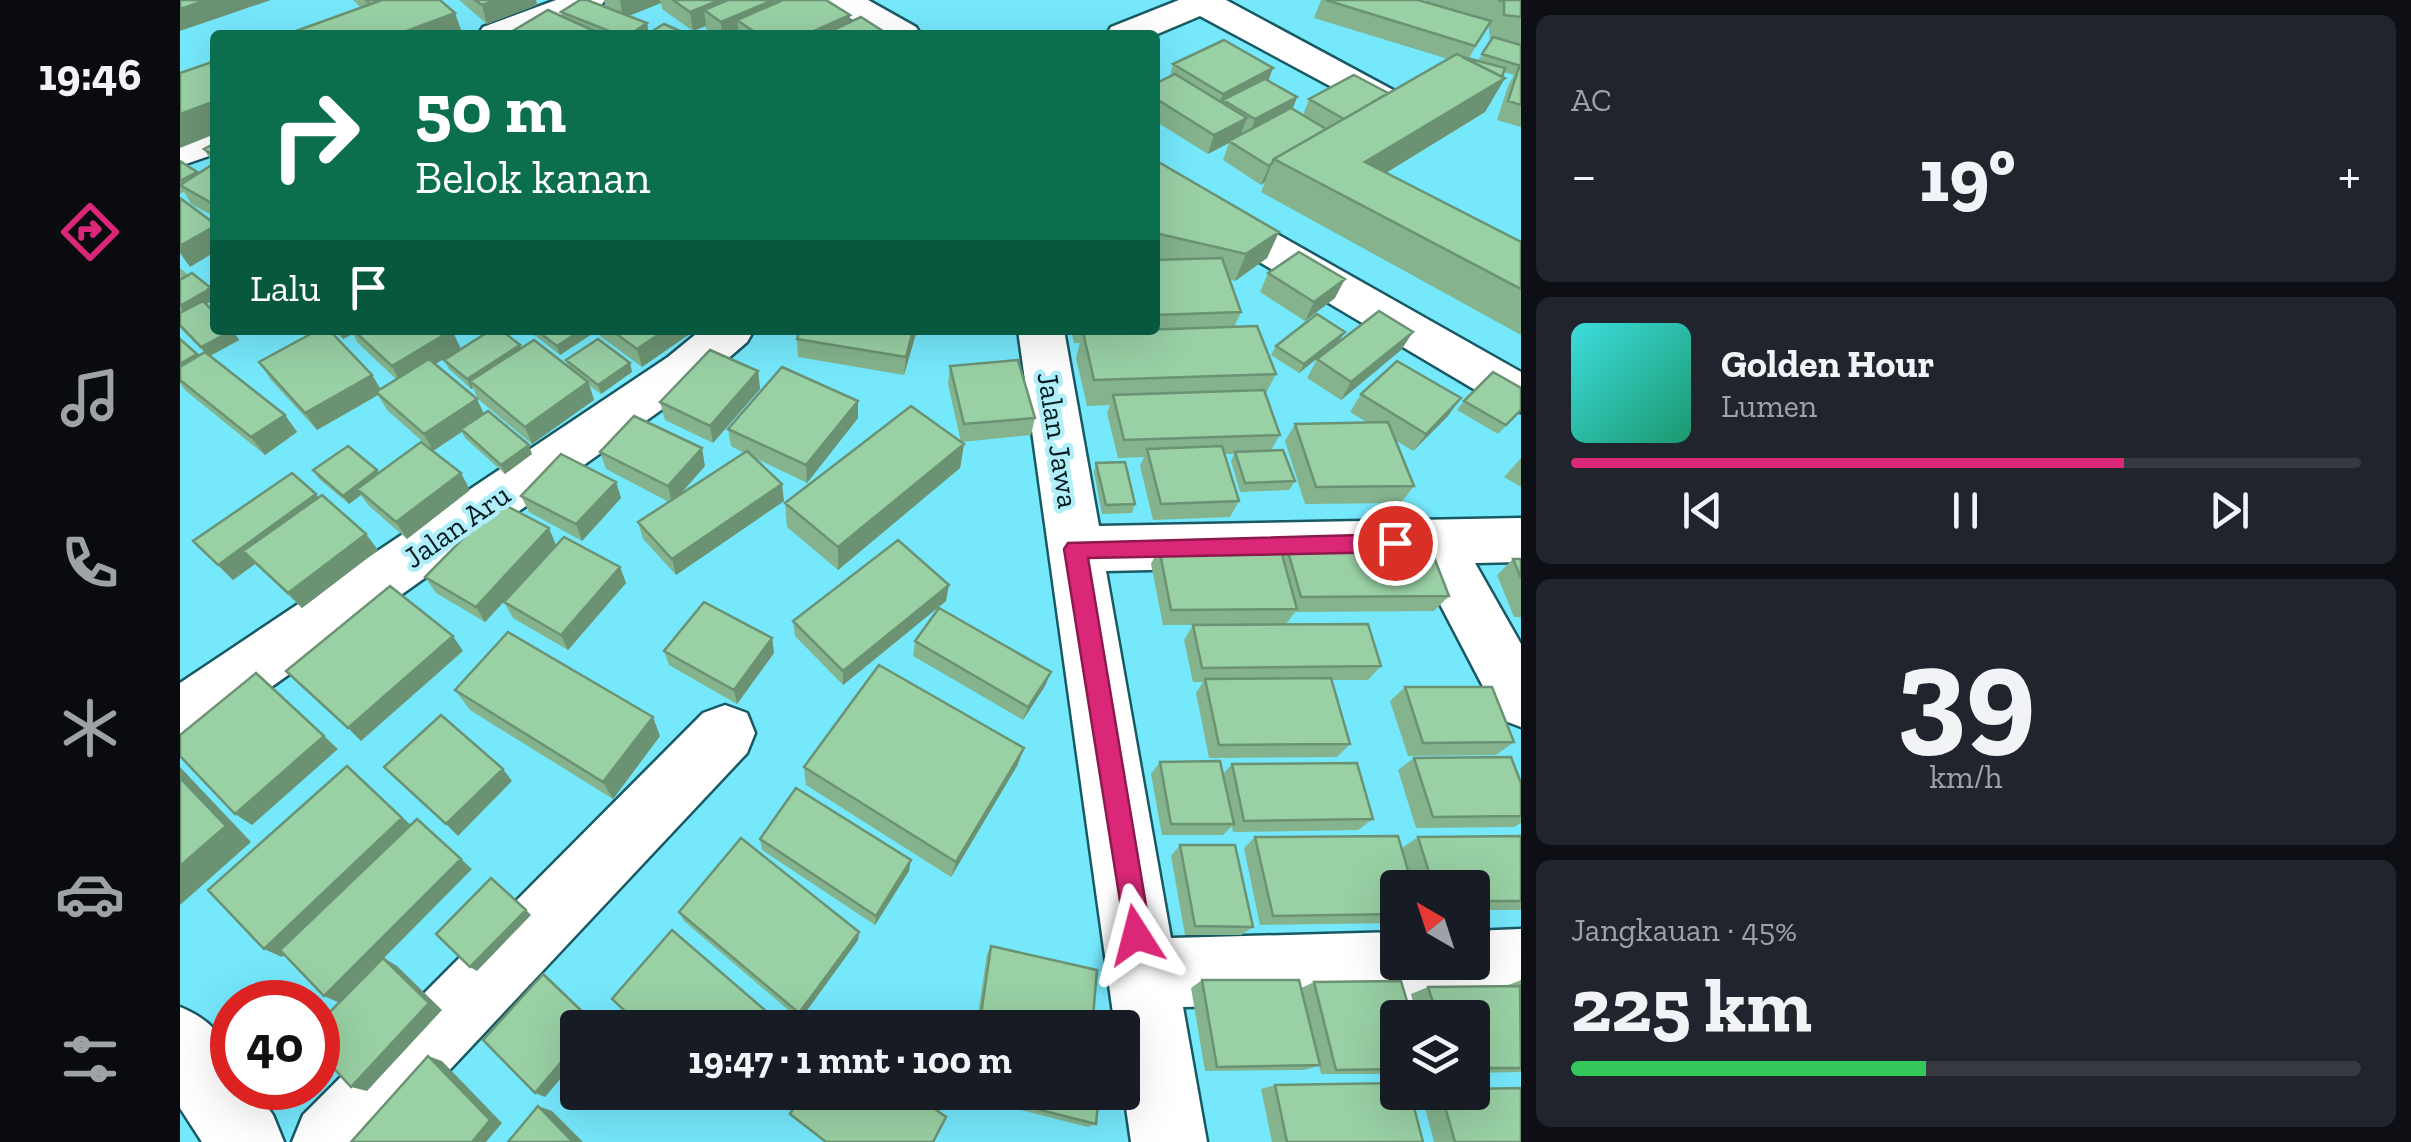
<!DOCTYPE html>
<html lang="id">
<meta charset="utf-8">
<style>
body{margin:0;font-family:"Zilla Slab",serif;background:#20242c;color:#f1f3f6;height:100vh;display:flex;flex-direction:column;font-size:38px;white-space:nowrap}
*{box-sizing:border-box;margin:0}
p{font-size:32px;color:#9ea1a6}
.icon{flex:none;width:55px;height:55px;fill:none;stroke:currentColor;stroke-width:2;stroke-linecap:round;stroke-linejoin:round}
.map{position:relative;flex:1;overflow:hidden}
.panel{display:flex;flex-direction:column;gap:15px;padding:15px;background:#0d0f14;width:890px}
.panel>*{flex:none}
.top-card{position:absolute;left:30px;top:30px;width:950px;height:305px;border-radius:10px;box-shadow:0 10px 40px #0002;background:#0b6e4f;color:#fff;overflow:hidden}
.needle{width:65px;rotate:321deg}
.controls{position:absolute;left:1200px;top:870px;display:grid;gap:20px}
.controls a{display:grid;place-items:center;width:110px;height:110px;border-radius:10px;background:#171b24;box-shadow:0 10px 40px #0002;font-size:50px}
.speed{position:absolute;left:30px;top:980px;display:flex;gap:20px;font-size:50px;font-weight:700;text-align:center}
.speed>*{display:grid;place-content:center;width:130px;height:130px;border-radius:50%;background:#171b24;box-shadow:0 10px 40px #0002;line-height:1}
.speed .limit{border:15px solid #d22;background:#fff;color:#111}
.pin{position:absolute;display:grid;place-items:center;width:85px;height:85px;color:#fff;margin:-42px;border:5px solid #fff;border-radius:50%;box-shadow:0 2px 10px #0007}
.me{position:absolute;width:110px;margin:-55px;rotate:351deg;stroke-linejoin:round;filter:drop-shadow(0 0 8px #0008)}
.turn{display:flex;align-items:center;gap:35px;height:210px;padding:0 40px;font-size:45px}
.turn .icon{width:130px;height:130px;stroke-width:2.5}
.turn b{display:block;font-size:70px;line-height:85px}
.then{display:flex;align-items:center;height:95px;padding:0 40px;background:#0003;gap:20px;font-size:38px}
.big{font-size:75px;font-weight:700;line-height:1.1}
.panel .widget{flex:1;display:flex;flex-direction:column;justify-content:center;gap:15px;min-width:0;padding:0 35px;border-radius:15px;background:#20242c}
.panel .dial{align-items:center;gap:0}
.dial b{font-size:130px;line-height:1}
.song{display:flex;align-items:center;gap:30px}
.cover{width:120px;height:120px;border-radius:15px;background:linear-gradient(135deg,hsl(180 70% 55%),hsl(160 70% 35%))}
.played{height:10px;border-radius:5px;background:linear-gradient(90deg,#db2777 70%,#363941 70%)}
.keys{display:flex;justify-content:space-around;direction:ltr}
.heat{display:flex;justify-content:space-between;align-items:center;font-size:55px;direction:ltr}
.charge{height:15px;border-radius:8px;background:linear-gradient(90deg,#34c759 45%,#363941 0)}
.trip{position:absolute;left:380px;top:1010px;width:580px;height:100px;border-radius:10px;background:#171b24;box-shadow:0 10px 40px #0002;font-weight:700;line-height:100px;text-align:center}
main{display:flex;flex:1;min-height:0}
.tabs{display:flex;flex-direction:column;width:180px;justify-content:space-around;align-items:center;background:#090b0e;color:#9ea1a6}
.tabs .icon{width:70px;height:70px}
.tabs .current{color:#db2777}
.tabs b{font-size:45px;color:#f1f3f6}
.map>svg:first-child{display:block}
.lines{fill:none;stroke-linecap:round;stroke-linejoin:round}
.minor-casing{stroke:#195963;stroke-width:5}
.minor{fill:#fff;fill-rule:evenodd}
.wall{fill:#84b38d;fill-rule:evenodd}
.shaded-wall{fill:#6b9273}
.building{fill:#99d0a4;stroke:#6b9273;stroke-width:2.5}
.route{fill:#db2777;stroke:#8e194d;stroke-width:2.5}
.labels{text-anchor:middle;stroke-width:9;stroke-linejoin:round;paint-order:stroke}
.street-label{font-size:30px;fill:#041d21;stroke:#b0eefa}
</style>
<main>
<nav class="tabs">
<b>19:46</b>
<svg class="icon current" aria-label="directions" viewBox="0 0 24 24"><path d="M12 3l9 9-9 9-9-9zM9 14v-3h6M13 9l2 2-2 2"/></svg>
<svg class="icon" aria-label="music" viewBox="0 0 24 24"><path d="M9 18V5l10-2v13"/><circle cx="6" cy="18" r="3"/><circle cx="16" cy="16" r="3"/></svg>
<svg class="icon" aria-label="phone" viewBox="0 0 24 24"><path d="M5 4h4l2 5-3 2q2 4 5 5l2-3 5 2v4C11 20 4 13 5 4z"/></svg>
<svg class="icon" aria-label="climate" viewBox="0 0 24 24"><path d="M12 3v18M4 7l16 10M4 17L20 7"/></svg>
<svg class="icon" aria-label="car" viewBox="0 0 24 24"><path d="M5 17H2v-5l4-1 3-4h7l3 4 3 1v5h-3M9 17h6M6 11h13"/><circle cx="7" cy="17" r="2"/><circle cx="17" cy="17" r="2"/></svg>
<svg class="icon" aria-label="filters" viewBox="0 0 24 24"><path d="M4 7h16M4 17h16"/><circle cx="9" cy="7" r="2"/><circle cx="15" cy="17" r="2"/></svg>
</nav>
<div class="map">
<svg width="1341" height="1142" viewBox="0 0 1341 1142">
<rect width="100%" height="100%" fill="#76e8fc"/>
<g class="lines">
<g class="minor-casing">
<path id="minor" d="M376,0H425L420,7L348,35H298L303,27Z
M646,0H688L736,27L741,35H698L651,7Z
M999,0H1046L1215,91L1221,99L1215,107L1202,110L1189,107L1020,16L975,35H926L931,27Z
M35,128V154L0,166V140Z
M975,169L989,173L1341,372V412L1324,407L975,200Z
M521,330H574L567,342L522,381L21,737L0,745V683L488,357Z
M838,330H884L919,526L1341,518V562L1295,563L1341,644V727L1320,719L1239,564L926,571L991,938L1218,932V962H1292V931L1341,929V999L1003,1007L1027,1142H951L942,1080V1028H935Z
M545,705L567,713L575,733L567,753L202,1142H112L123,1115L523,713Z
M0,1007C39,1023 52,1046 52,1088H74L93,1115L104,1142H22L0,1108Z"/>
</g>
<use href="#minor" class="minor"/>
</g>
<path class="wall" d="M173,0H260L181,8Z
M279,0H356L357,5L307,24Z
M424,0H646L670,22L709,35H535L526,29V26L513,31L482,9L481,3L449,16L467,23L468,34L509,35H331V32L382,17L381,12L431,9L425,5Z
M1141,0H1238L1245,2L1246,0H1341V127L1317,120L1328,86L1334,75L1324,72L1322,77L1325,78L1305,112L1206,173L1341,242V335L1081,192L1085,182L1081,185L1043,160L1049,143L1028,154L975,121V84L990,76L993,64L1093,68L1088,80L1117,97L1112,109L1123,115L1129,99L1208,93L1268,59L1134,18ZM1307,27L1309,28L1310,42L1298,61L1289,58Z
M35,143V162L30,159L24,149Z
M975,160L1099,232L1087,258L1055,281L1049,279L1061,312L1054,327L1096,374L1085,395L1100,435L1091,450L1115,481L1109,490L1060,492L1051,461L1054,454H1044L1059,501L1050,517L973,520L960,466L964,457L938,458L927,413L930,405L907,406L896,358L900,343H894L891,330H975Z
M0,161L18,173L35,163V217L11,204L4,192L0,194Z
M0,268L8,275L31,288L35,285V300L26,304L59,340L30,356L105,415L117,432L85,455L6,391L0,383V339L18,356L24,352L0,328Z
M1088,273L1155,298L1125,321L1080,292Z
M153,330H272L255,364L304,414L352,454L325,474L285,438L282,432L253,451L207,410L198,395L137,430L91,380L79,362L192,375L201,390L217,380L177,342L173,334L163,339Z
M348,330H418L380,355Z
M418,330H511V333L462,367L420,336Z
M620,330H737L724,375L618,357L617,339Z
M1165,332L1159,341L1119,373L1091,355L1096,346Z
M1233,332L1221,350L1161,400L1127,378L1137,359Z
M340,345L342,348L388,367L386,360L450,363L452,372L421,394L410,386L414,400L352,444L298,399L293,388L291,389L269,369L264,360Z
M770,366L855,418L851,435L782,442L784,444L780,468L658,570L607,527L605,503L781,442L768,384Z
M578,371L580,389L533,443L485,420L480,402Z
M1181,394L1268,416L1233,451L1215,440L1234,486L1221,503L1125,504L1105,441L1115,424L1188,423L1170,412Z
M678,401V418L627,483L575,458L604,501L496,575L463,539L458,522L489,502L426,469L420,452L525,466L500,495L564,453L551,446L548,429Z
M1284,401L1341,411L1318,434L1277,410Z
M1341,458V487L1324,477Z
M916,463L955,504L952,513L922,514L914,472Z
M133,470L199,473L290,490L227,539L188,505L181,495L169,504L139,479Z
M436,482L441,498L402,541L349,512L341,496Z
M139,498L198,550L122,608L75,564L53,580L13,541Z
M376,545L305,622L256,593L245,577Z
M979,548L1102,555L1107,548L1269,596L1254,611L1115,612L1106,624L983,625L971,564Z
M1333,559H1341V617H1334L1317,575Z
M440,567L446,583L388,650L333,618L324,602Z
M766,601L663,685L615,636L613,621Z
M1013,625L1201,666L1188,680H1152L1170,744L1157,757L1029,758L1016,693L1023,682H1013L1004,640Z
M592,638L594,653L557,704L489,665L484,651Z
M735,641L865,686L843,720L733,656Z
M1225,687L1334,742L1316,755L1228,756L1210,701Z
M275,690L480,736L433,799L290,710Z
M844,748L837,766L771,877L626,785L624,767Z
M1234,758L1341,783V823L1334,827L1236,828L1218,770Z
M980,762L1043,774L1052,764L1193,819L1178,830L1053,832L1052,826L1043,835H982L971,774Z
M1341,836V910H1292V888H1234L1222,848L1238,837Z
M1075,837L1218,888V923L1080,925L1064,848Z
M580,839L729,871L695,925L582,850Z
M1000,845L1073,927L1061,935H1005L991,856Z
M499,912L679,932L678,940L620,1020L504,921Z
M811,946L912,1028H796L807,954Z
M1022,980L1121,988L1134,982L1218,1018V1074H1141L1139,1066L1124,1070L1025,1071L1011,988Z
M1341,980V1072L1292,1073V1018H1237L1231,994L1248,987L1326,986Z
M1095,1085L1243,1142H1092L1081,1089Z
M770,1092H919L916,1124L908,1127Z
M1292,1092L1341,1142H1254L1241,1093Z"/>
<path class="shaded-wall" d="M26,0H91L0,31V9Z
M316,0H356L357,5L307,24L302,5Z
M440,0H480L481,3L443,18Z
M540,0H586L524,10L526,26L513,31L510,12Z
M593,0H609L557,20L559,34L542,35L541,22Z
M275,13L283,35H216Z
M670,15V34L667,35H625Z
M467,23L469,35H449Z
M1093,68L1086,87L1043,100L1040,111L1036,113L1043,94Z
M1325,78L1305,112L1168,196L1185,162Z
M1117,97L1110,116L1068,138L1075,119Z
M35,101V134L0,148V114Z
M1067,118L1060,137L1028,154L1034,135Z
M1092,163L1085,182L1081,185L1089,166Z
M35,226V252L10,267L0,253V246Z
M1099,232L1087,258L1055,281L1066,254Z
M1165,279L1155,298L1125,321L1134,302Z
M28,290L35,299L6,316L0,306Z
M53,330L59,340L28,357L21,347Z
M65,330H78L68,335Z
M158,330H170L173,334L163,339Z
M272,330L281,349L221,384L212,366Z
M401,330H418L380,355L377,346Z
M485,330H511V333L462,367L457,349Z
M733,330H737L724,375L726,357Z
M1165,332L1159,341L1119,373L1124,364Z
M1233,332L1221,350L1161,400L1171,382Z
M340,345L344,354L290,381L293,388L291,389L287,379Z
M450,363L452,372L421,394L418,385Z
M578,371L580,389L533,443L530,426Z
M192,375L203,393L196,392L198,395L137,430L125,413Z
M408,382L414,400L352,444L345,427Z
M1281,398L1268,416L1233,451L1246,434Z
M297,399L305,416L253,451L244,434Z
M678,401V418L627,483L626,465Z
M105,415L117,432L85,455L71,437Z
M784,444L780,468L658,570V547Z
M349,445L352,454L325,474L321,465Z
M522,448L525,466L492,503L488,486Z
M197,470L203,479L177,489L181,495L169,504L163,496Z
M281,473L290,490L227,539L216,522Z
M436,482L441,498L402,541L396,524Z
M602,484L604,501L496,575L492,559Z
M136,494L149,511L63,551L75,564L53,580L38,565Z
M369,528L376,545L305,622L296,607Z
M186,534L198,550L122,608L108,593Z
M440,567L446,583L388,650L381,635Z
M769,585L766,601L663,685V671Z
M273,636L283,651L181,741L168,728Z
M592,638L594,653L557,704L554,690Z
M871,672L865,686L843,720L848,707Z
M76,673L158,749L72,825L55,814Z
M473,717L480,736L433,799L423,782Z
M844,748L837,766L771,877L776,862Z
M167,766L235,829L102,957L84,949Z
M0,767L71,842L0,905Z
M323,769L332,781L278,836L266,824Z
M281,859L292,869L204,958L217,966L262,1010L187,1091L171,1087L160,1003L144,996Z
M731,860L729,871L695,925L696,916Z
M346,910L351,915L297,971L290,967Z
M679,932L678,940L620,1020L619,1013Z
M363,974L372,981L421,1028H410Z
M398,1042V1058L365,1097L355,1093Z
M248,1056L262,1061L322,1123L306,1142H292Z
M552,1092H559L549,1106L545,1102Z
M358,1106L372,1111L403,1142H393Z"/>
<path class="building" d="M0,0H26L0,9Z
M186,0H202L190,4Z
M202,0H260L275,13L216,35H105Z
M295,0H316L302,5Z
M400,0H407L467,23L449,35H439L381,12Z
M493,0H540L510,12Z
M548,0H593L541,22L524,10Z
M603,0H646L670,15L625,35H579L557,20Z
M1146,0H1238L1311,21L1295,46Z
M1318,0H1341V17L1324,15V1Z
M368,10L423,35H336L331,32Z
M681,17L709,35H642Z
M484,24L509,35H466Z
M1313,37L1341,45V66L1302,54Z
M1044,40L1093,68L1043,94L993,64Z
M1277,54L1325,78L1185,162L1341,242V289L1094,159Z
M1282,57H1283L1325,68L1322,77Z
M32,62L35,65V101L0,114V73Z
M1339,67L1341,68V105L1328,101Z
M995,74L1067,118L1034,135L975,98V84Z
M1174,75L1208,93L1164,119L1129,99Z
M1085,79L1117,97L1075,119L1043,100Z
M1111,108L1146,129L1094,159L1092,163L1089,166L1049,141Z
M35,143V156L24,149Z
M975,160L1099,232L1066,254L975,233Z
M0,161L17,172L0,181Z
M35,163V205L0,185Z
M0,198L35,224V226L0,246Z
M1119,252L1165,279L1134,302L1088,273Z
M1042,258L1061,312L975,315V260Z
M12,273L31,288L0,306V280Z
M35,285V296L28,289Z
M23,301L35,313V330H53L21,347L0,325V313Z
M1199,311L1233,332L1171,382L1137,359Z
M1137,314L1165,332L1124,364L1096,346Z
M1077,326L1096,374L914,380L903,332Z
M138,330H149L192,375L125,413L79,362Z
M173,330H272L212,366Z
M311,330H321L340,345L287,379L264,360Z
M356,330H401L377,346Z
M431,330H485L457,349Z
M620,330H733L726,357L617,339Z
M0,339L17,354L0,364Z
M418,339L450,363L418,385L386,360Z
M354,340L408,382L345,427L290,381Z
M530,350L578,371L530,426L480,402Z
M25,352L105,415L71,437L0,380V367Z
M249,359L297,399L244,434L196,392Z
M838,360L855,418L784,424L770,366Z
M1217,361L1281,398L1246,434L1181,394Z
M602,367L678,401L626,465L548,429Z
M1313,372L1341,388V410L1326,425L1284,401Z
M1084,390L1100,435L944,440L933,395Z
M731,406L784,444L658,547L605,503Z
M308,411L349,445L321,465L281,429Z
M454,416L522,448L488,486L420,452Z
M1208,422L1234,486L1136,487L1115,424Z
M241,442L281,473L216,522L177,489Z
M168,446L197,470L163,496L133,470Z
M1042,446L1059,501L981,504L967,449Z
M1103,450L1115,481L1065,483L1055,452Z
M567,451L602,484L492,559L458,522Z
M381,454L436,482L396,524L341,496Z
M945,462L955,504L926,505L916,463Z
M112,473L136,494L38,565L13,541Z
M142,495L186,534L108,593L63,551Z
M319,502L369,528L296,607L245,577Z
M384,537L440,567L381,635L324,602Z
M718,540L769,585L663,671L613,621Z
M1100,547L1117,609L991,610L979,548Z
M1250,547L1269,596L1121,597L1107,548Z
M1333,559H1341V578Z
M210,586L273,636L168,728L106,671Z
M524,602L592,638L554,690L484,651Z
M759,608L871,672L848,707L735,641Z
M1188,624L1201,666L1022,668L1013,625Z
M328,632L473,717L423,782L275,690Z
M699,665L844,748L776,862L624,767Z
M76,673L144,736L55,814L0,756V735Z
M1151,678L1170,744L1039,745L1025,679Z
M1225,687H1312L1334,742L1243,743Z
M261,715L323,769L266,824L204,767Z
M1331,757L1341,783V816L1253,817L1234,758Z
M1040,761L1054,824H991L980,762Z
M1177,763L1193,819L1064,821L1052,764Z
M167,766L222,818L84,949L28,890Z
M0,778L46,826L0,866Z
M616,788L731,860L696,916L580,839Z
M237,819L281,859L144,996L100,950Z
M1218,836L1233,888H1218V914L1093,916L1075,837Z
M1341,836V901H1292V888H1254L1238,837Z
M561,838L679,932L619,1013L499,912Z
M1000,845H1055L1073,927L1015,926Z
M311,878L346,910L290,967L256,934Z
M492,930L602,1025L600,1028H463L432,999Z
M811,946L917,970L912,1028H799Z
M203,958L249,1003L171,1087L138,1051V1024Z
M363,974L414,1023L410,1028H398V1042L355,1093L303,1040Z
M1022,980H1119L1140,1065L1037,1067Z
M1221,981L1232,1018H1218V1069L1156,1070L1134,982Z
M1340,986L1341,1068H1292V1018H1258L1248,987Z
M248,1056L310,1120L292,1142H171Z
M1218,1083V1092H1230L1243,1142H1107L1095,1085Z
M1341,1088V1142H1275L1261,1092H1292V1089Z
M534,1092H552L545,1102Z
M623,1092H731L766,1117L753,1142H646L610,1114Z
M790,1092H919L916,1124Z
M358,1106L393,1142H328Z"/>
<path class="route" d="M1215,534L1226,543L1215,552L908,558L971,935L966,945L956,949L947,945L884,549L888,543Z"/>
<g class="labels">
<g class="street-label">
<text transform="translate(878 440) rotate(81)" y="10">Jalan Jawa</text>
<text transform="translate(277 526) rotate(-35)" y="10">Jalan Aru</text>
</g>
</g>
</svg>
<div class="controls">
<a><svg class="needle" viewBox="-14 -14 28 28"><path d="M0-13l5 13h-10z" fill="#e53935"/><path d="M0 13l5-13h-10z" fill="#9ea1a6"/></svg></a>
<a><svg class="icon" aria-label="layers" viewBox="0 0 24 24"><path d="M12 4l9 5-9 5-9-5zM3 14l9 5 9-5"/></svg></a>
</div>
<div class="speed"><div class="limit">40</div></div>
<div class="pin" style="left:1215px;top:543px;background:#d93025"><svg class="icon" aria-label="arrive" viewBox="0 0 24 24"><path d="M6 21V4h12l-3 4 3 4H6"/></svg></div>
<svg class="me" style="left:956px;top:935px" viewBox="-20 -20 40 40"><path d="M0-17L14 15 0 8-14 15z" fill="#db2777" stroke="#fff" stroke-width="4"/></svg>
<div class="trip">19:47 · 1 mnt · 100 m</div>
<div class="top-card">
<div class="turn"><svg class="icon" aria-label="right" viewBox="0 0 24 24"><path d="M7 20v-9h11M14 6l5 5-5 5"/></svg><div><b>50 m</b>Belok kanan</div></div>
<div class="then">Lalu<svg class="icon" aria-label="arrive" viewBox="0 0 24 24"><path d="M6 21V4h12l-3 4 3 4H6"/></svg></div>
</div>
</div>
<section class="panel">
<div class="widget"><p>AC</p>
<div class="heat"><a>−</a><b class="big">19°</b><a>+</a></div>
</div>
<div class="widget">
<div class="song"><i class="cover"></i><div><b>Golden Hour</b><p>Lumen</p></div></div>
<div class="played"></div>
<div class="keys"><svg class="icon" aria-label="previous" viewBox="0 0 24 24"><path d="M18 5L8 12l10 7zM5 5v14"/></svg><svg class="icon" aria-label="pause" viewBox="0 0 24 24"><path d="M8 5v14M16 5v14"/></svg><svg class="icon" aria-label="next" viewBox="0 0 24 24"><path d="M6 5l10 7-10 7zM19 5v14"/></svg></div>
</div>
<div class="widget dial"><b>39</b><p>km/h</p></div>
<div class="widget"><p>Jangkauan · 45%</p><b class="big">225 km</b><div class="charge"></div></div>
</section>
</main>
